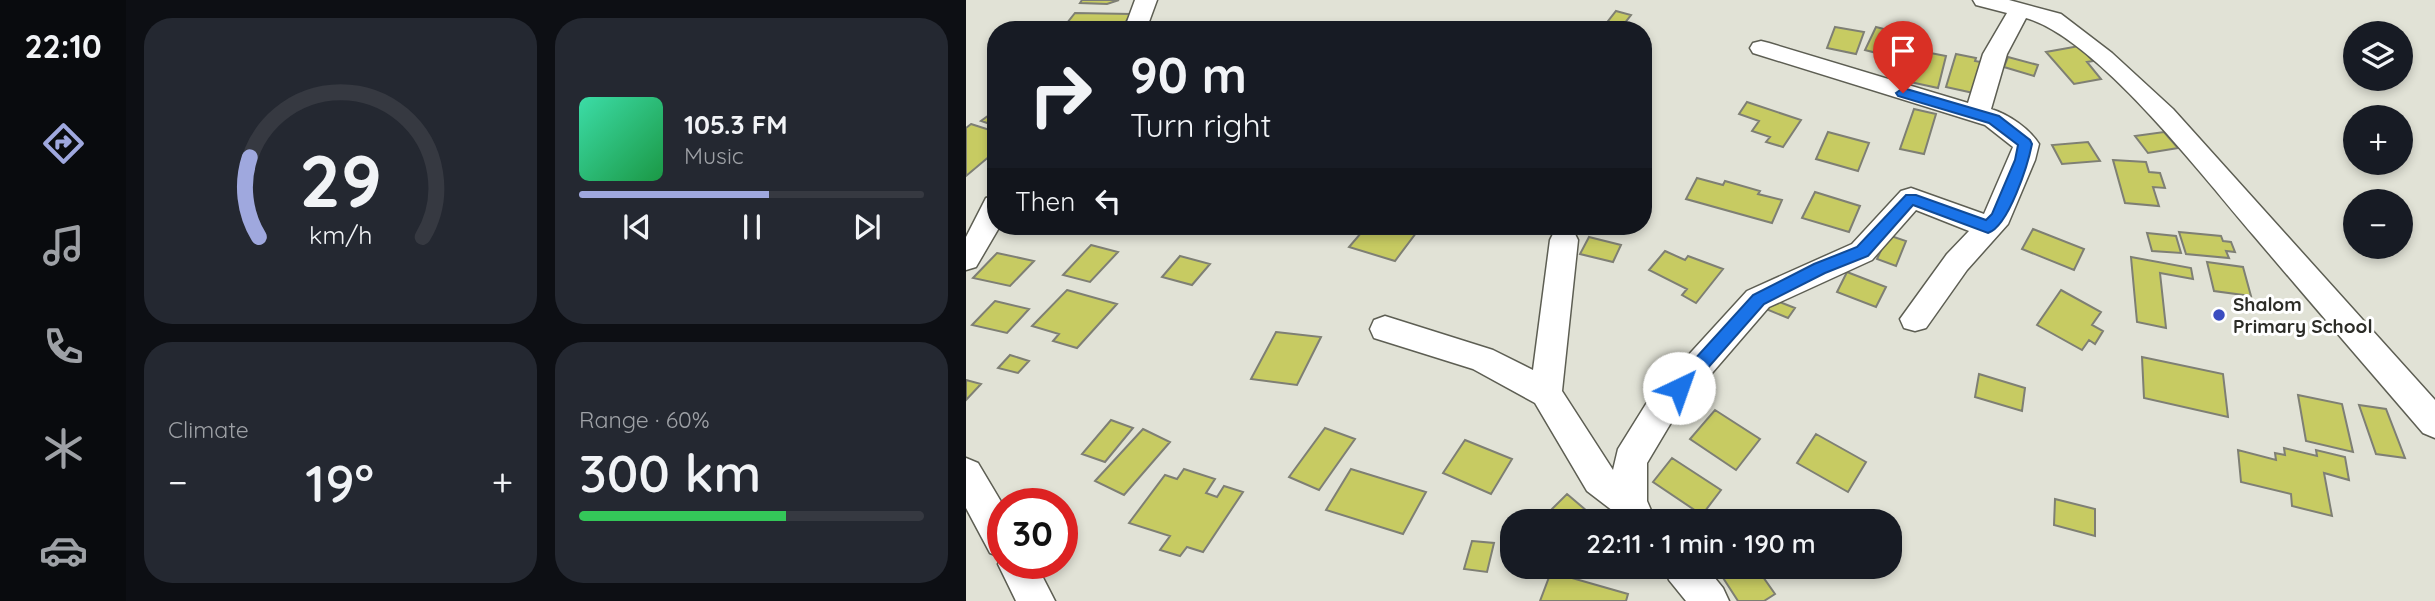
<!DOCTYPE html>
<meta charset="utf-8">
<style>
body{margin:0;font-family:Quicksand,sans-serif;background:#242831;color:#f1f3f6;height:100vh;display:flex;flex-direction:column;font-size:26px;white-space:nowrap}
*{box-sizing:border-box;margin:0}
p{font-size:23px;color:#9ea1a6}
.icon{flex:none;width:38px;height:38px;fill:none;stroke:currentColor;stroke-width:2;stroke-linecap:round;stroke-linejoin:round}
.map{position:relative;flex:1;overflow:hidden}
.side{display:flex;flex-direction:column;gap:18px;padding:18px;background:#0d0f14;width:840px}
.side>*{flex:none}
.top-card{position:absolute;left:21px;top:21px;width:665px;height:214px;border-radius:28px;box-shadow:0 4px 10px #0003;background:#171b24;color:#f1f3f6;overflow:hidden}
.fabs{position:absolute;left:1377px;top:21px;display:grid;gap:14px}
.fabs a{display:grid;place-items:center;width:70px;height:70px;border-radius:50%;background:#171b24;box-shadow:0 4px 10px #0003;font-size:35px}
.speed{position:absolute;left:21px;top:488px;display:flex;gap:14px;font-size:35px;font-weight:700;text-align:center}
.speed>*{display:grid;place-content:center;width:91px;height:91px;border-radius:50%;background:#171b24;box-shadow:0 4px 10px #0003;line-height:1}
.speed .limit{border:10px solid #d22;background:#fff;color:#111}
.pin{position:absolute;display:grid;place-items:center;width:60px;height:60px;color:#fff;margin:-72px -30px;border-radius:50% 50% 50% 0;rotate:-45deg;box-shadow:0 0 7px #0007}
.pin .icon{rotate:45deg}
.me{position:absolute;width:77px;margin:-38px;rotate:42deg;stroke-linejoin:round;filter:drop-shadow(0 0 5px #0008)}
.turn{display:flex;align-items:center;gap:24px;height:147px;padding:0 28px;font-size:32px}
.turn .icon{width:91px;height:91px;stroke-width:2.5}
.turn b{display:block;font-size:49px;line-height:60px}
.then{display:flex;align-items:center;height:66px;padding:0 28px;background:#0003;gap:14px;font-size:26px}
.big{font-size:52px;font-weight:600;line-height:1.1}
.side .widget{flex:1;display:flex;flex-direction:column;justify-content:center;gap:10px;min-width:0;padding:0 24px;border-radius:28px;background:#242831}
.side .dial{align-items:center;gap:0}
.dial svg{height:182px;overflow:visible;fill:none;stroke:#363941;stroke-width:7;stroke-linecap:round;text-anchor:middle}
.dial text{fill:#f1f3f6;stroke:none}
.song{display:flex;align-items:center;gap:21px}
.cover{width:84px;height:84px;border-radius:10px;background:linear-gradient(135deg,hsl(160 70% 55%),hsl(140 70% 35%))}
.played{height:7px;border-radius:4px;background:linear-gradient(90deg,#9fa8de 55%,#363941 55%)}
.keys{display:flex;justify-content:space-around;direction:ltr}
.heat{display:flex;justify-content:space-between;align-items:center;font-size:38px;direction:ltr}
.charge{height:10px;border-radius:5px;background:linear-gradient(90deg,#34c759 60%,#363941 0)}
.side .tiles{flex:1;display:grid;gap:18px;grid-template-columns:repeat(2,1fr)}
.trip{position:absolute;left:534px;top:509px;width:402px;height:70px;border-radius:28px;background:#171b24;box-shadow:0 4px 10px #0003;font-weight:600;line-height:70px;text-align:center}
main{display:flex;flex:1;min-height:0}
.dock{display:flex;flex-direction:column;width:126px;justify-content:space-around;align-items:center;background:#090b0e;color:#9ea1a6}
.dock .icon{width:49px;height:49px}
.dock .on{color:#9fa8de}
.dock b{font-size:32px;color:#f1f3f6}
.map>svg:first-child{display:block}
.building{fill:#c7cb62;stroke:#7e7f74;stroke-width:2}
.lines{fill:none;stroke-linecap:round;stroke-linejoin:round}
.minor-casing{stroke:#5d5e53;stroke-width:3}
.minor{fill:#fff;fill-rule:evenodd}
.route{fill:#1a73e8;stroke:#114b97;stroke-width:2}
.poi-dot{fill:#3b4dc0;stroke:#fff;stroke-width:2.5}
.labels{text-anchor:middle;stroke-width:6;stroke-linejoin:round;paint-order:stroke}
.poi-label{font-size:19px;font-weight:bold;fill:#2c2c27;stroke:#fff;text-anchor:start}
</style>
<main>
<nav class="dock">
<b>22:10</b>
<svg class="icon on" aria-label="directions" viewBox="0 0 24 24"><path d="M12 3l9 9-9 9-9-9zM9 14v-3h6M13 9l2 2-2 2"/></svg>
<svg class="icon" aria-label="music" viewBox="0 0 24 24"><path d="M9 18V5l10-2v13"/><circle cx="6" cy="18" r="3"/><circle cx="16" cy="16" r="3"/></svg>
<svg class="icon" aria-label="phone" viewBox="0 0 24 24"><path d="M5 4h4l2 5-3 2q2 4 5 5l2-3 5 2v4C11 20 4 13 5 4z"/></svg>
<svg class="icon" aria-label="climate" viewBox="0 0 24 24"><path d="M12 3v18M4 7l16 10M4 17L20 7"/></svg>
<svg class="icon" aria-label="car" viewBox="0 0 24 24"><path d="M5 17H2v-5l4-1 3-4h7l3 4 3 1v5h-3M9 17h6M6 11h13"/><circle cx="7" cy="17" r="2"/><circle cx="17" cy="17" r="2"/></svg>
</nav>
<section class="side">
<div class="tiles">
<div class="widget dial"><svg viewBox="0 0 100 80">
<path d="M14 69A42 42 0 1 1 86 69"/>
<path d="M14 69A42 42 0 0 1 10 34" stroke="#9fa8de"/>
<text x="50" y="56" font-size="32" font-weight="700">29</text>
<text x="50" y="72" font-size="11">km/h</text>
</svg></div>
<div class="widget">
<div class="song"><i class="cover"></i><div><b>105.3 FM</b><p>Music</p></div></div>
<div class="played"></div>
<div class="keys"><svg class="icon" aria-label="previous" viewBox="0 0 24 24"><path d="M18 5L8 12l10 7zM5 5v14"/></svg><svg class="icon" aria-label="pause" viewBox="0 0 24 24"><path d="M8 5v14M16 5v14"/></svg><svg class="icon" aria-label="next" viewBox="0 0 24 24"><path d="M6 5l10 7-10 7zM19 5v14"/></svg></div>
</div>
<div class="widget"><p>Climate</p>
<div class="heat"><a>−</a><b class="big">19°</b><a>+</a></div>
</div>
<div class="widget"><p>Range · 60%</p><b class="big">300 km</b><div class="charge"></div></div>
</div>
</section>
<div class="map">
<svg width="1469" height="601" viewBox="0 0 1469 601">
<rect width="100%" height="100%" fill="#e1e2d6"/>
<path class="building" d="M116,0H153L141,4L114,3Z
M650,11L665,15L654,29L639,25Z
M109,13L165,14L155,29L97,28Z
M869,27L898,32L890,54L861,48Z
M910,27L941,35L930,58L899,50Z
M1113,46L1127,61L1121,62L1135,79L1108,84L1080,52Z
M944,49L980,56L972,88L935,80Z
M990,54L1010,58L1009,61L1020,63L1012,94L980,87Z
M1042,57L1072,65L1068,76L1038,67Z
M781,102L835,120L817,147L800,142L804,137L786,131L793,121L773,114Z
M948,109L970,114L958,154L934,149Z
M30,110V126L15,121Z
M5,124L30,132V156L25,155L0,176V128Z
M862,132L903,143L892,171L850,159Z
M1198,132L1212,148L1182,153L1169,136Z
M1122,142L1134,161L1096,164L1086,145Z
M1147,160L1180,162L1183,172L1194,173L1199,188L1187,187L1193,206L1159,203Z
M731,178L757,185L759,181L794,191L792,194L816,200L806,223L720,199Z
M849,192L894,206L883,232L836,218Z
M401,226H426L450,233L429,261L383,247Z
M530,226H564L560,233Z
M1067,229L1118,249L1108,270L1056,249Z
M1213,232L1255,236L1257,241L1265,242L1269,252L1260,251L1263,258L1220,254Z
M1181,233L1210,236L1215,253L1186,251Z
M922,235L940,241L930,266L911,259Z
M623,237L655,245L647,262L614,254Z
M125,245L152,252L124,282L97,275Z
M699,251L719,260L722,256L757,269L730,303L716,295L721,289L683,270Z
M31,253L68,261L44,286L7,278Z
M214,256L244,264L226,285L196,277Z
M1165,257L1225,268L1227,279L1194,273L1200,328L1171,322Z
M1241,262L1277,267L1285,296L1248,291Z
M881,272L920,287L910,307L871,292Z
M101,290L151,304L111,348L87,341L93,334L66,326Z
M1095,290L1135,312L1126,325L1137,331L1129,344L1123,340L1116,350L1071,325Z
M806,299L829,308L822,318L800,309Z
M29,301L63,309L41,333L6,325Z
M310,332L355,337L331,385L285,379Z
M44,355L63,361L52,373L32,368Z
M1176,357L1257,374L1262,417L1178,398Z
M1013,374L1059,388L1056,411L1009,397Z
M0,380L15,384L0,400Z
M1332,395L1376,404L1387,452L1340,441Z
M1393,405L1420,409L1439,458L1410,454Z
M749,410L794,439L770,470L724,439Z
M145,420L167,428L139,462L116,454Z
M359,428L389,439L353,490L323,477Z
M177,429L204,442L158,495L129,481Z
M850,434L900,462L882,492L831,463Z
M499,440L546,459L525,494L477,473Z
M1318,448L1351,456L1350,450L1379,457L1383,480L1358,473L1366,516L1326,506L1325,494L1275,482L1272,450L1310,460L1309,453L1319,455Z
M706,458L755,490L736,515L687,482Z
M218,469L249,479L240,493L251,497L258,486L277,492L237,552L221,547L214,556L194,550L204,536L163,523L199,475L211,479Z
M385,469L460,492L437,534L360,510Z
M601,494L628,517L624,522H592L582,513Z
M1089,499L1129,509V536L1088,525Z
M506,541L528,543L521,572L498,569Z
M750,567H790L809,594L798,601H772Z
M585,572L662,594L660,601H574Z"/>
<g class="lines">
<g class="minor-casing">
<path id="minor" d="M169,0H191L180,30H158Z
M1007,0H1043L1095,14L1146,53L1207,109L1469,400V438L1457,433C1401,368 1344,302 1288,236C1238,178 1131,38 1060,18L1041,54L1025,109C1042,114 1064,129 1073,144L1069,160L1042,224L1001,270L960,328L949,331L938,328L934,319L981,254L1003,231L950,210L906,260L803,307L709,416L681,463V501L690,522H654L651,514L621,491L569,403L507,369L408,338L404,329L408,320L419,316L527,350L567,370L584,240L588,232L598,229L608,232L612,240L596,391L647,470L652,449L685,396L781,291L886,244L935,191L945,188L1018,214L1047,147L1019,125L787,53L784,48L787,43L795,41L803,43L1002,103L1017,54L1041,13L1010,5Z
M30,195V226H34L10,267L0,270V237L20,198Z
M0,458L12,463L37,505V564H70L89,601H50L32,564L35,557L24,553L0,508Z
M698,567H740L757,588L763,601H720L703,580Z"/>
</g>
<use href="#minor" class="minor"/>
</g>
<path class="route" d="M937,88L1033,116L1064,140L1066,144C1062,164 1043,226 1022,233L947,205L902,256L859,273L798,304L719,394L713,396L707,394L704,388L707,383L787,295L848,264L891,247L940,195H950L1020,220L1026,214L1049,160L1052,145L1023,123L932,96L930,93Z"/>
<circle class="poi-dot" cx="1253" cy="315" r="7"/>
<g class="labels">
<g class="poi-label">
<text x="1267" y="311">Shalom<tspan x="1267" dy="22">Primary School</tspan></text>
</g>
</g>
</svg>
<div class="fabs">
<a><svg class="icon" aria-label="layers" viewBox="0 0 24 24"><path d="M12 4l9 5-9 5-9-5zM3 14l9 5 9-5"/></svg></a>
<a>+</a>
<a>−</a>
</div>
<div class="speed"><div class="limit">30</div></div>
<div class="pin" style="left:937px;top:93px;background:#d93025"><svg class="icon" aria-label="arrive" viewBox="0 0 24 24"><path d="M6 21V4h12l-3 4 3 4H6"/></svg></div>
<svg class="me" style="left:713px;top:388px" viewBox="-20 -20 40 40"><circle r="19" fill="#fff"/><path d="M0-13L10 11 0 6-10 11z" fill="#1a73e8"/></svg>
<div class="trip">22:11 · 1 min · 190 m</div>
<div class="top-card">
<div class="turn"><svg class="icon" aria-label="right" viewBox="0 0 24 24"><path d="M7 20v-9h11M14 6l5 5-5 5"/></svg><div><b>90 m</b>Turn right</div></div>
<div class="then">Then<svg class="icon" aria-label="left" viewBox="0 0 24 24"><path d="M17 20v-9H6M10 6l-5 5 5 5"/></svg></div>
</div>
</div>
</main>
